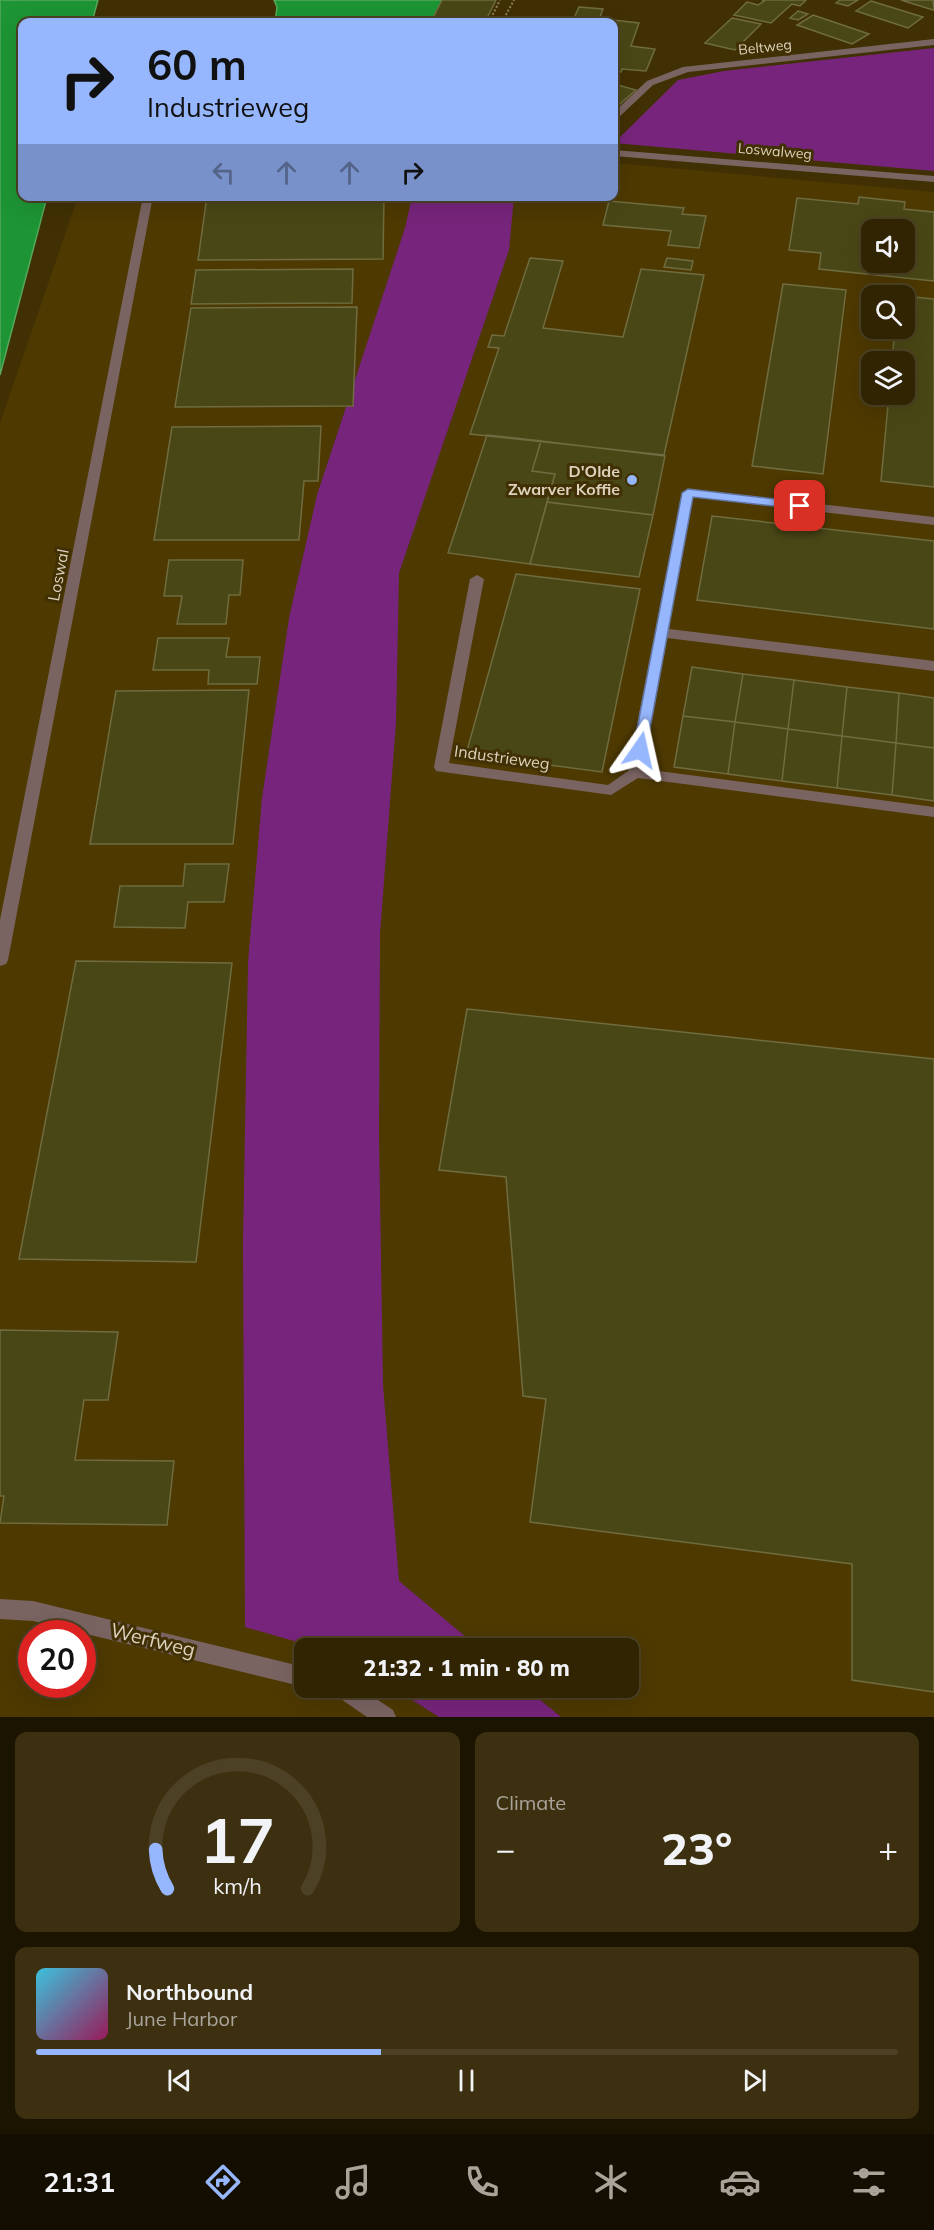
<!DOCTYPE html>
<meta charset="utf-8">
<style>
body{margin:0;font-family:Mulish,sans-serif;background:#3d3011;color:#f1f3f6;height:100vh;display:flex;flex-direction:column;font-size:22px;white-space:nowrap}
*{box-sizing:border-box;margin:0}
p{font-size:20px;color:#a8a499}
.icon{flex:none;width:33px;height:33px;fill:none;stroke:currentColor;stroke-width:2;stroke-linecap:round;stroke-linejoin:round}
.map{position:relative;height:1717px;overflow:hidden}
.side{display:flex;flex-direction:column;gap:15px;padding:15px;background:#1b1401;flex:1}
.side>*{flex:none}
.hud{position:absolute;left:18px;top:18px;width:600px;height:183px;border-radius:12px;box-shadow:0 6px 24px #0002,0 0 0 2px #4c4124;background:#96b6fd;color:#111;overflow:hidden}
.tools{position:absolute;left:861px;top:219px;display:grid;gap:12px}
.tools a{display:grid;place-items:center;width:54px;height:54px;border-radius:12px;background:#312402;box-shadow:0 6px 24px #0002,0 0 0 2px #4c4124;font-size:30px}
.speed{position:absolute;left:18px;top:1620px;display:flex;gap:12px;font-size:30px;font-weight:700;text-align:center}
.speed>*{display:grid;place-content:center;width:78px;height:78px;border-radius:50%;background:#312402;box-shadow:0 6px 24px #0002,0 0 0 2px #4c4124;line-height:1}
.speed .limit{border:9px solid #d22;background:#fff;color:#111}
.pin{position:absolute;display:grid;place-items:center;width:51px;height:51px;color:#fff;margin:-26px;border-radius:12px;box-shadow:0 3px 9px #0006}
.me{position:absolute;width:66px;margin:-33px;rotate:11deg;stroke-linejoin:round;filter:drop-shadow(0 0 4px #0008)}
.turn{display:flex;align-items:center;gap:21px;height:126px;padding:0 30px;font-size:27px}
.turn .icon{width:78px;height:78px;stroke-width:2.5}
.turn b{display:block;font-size:42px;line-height:51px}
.lanes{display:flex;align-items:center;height:57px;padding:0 30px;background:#0003;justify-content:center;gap:30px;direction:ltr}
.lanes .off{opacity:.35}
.big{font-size:45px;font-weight:800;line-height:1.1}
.side .tile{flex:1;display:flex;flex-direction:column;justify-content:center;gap:9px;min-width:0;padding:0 21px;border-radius:12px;background:#3d3011}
.side .dial{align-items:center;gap:0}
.dial svg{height:156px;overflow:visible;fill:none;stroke:#4c4124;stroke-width:7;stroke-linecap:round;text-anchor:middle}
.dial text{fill:#f1f3f6;stroke:none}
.song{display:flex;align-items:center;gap:18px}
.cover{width:72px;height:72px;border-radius:9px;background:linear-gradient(135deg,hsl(190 70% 55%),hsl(330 70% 35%))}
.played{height:6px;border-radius:3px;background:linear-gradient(90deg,#96b6fd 40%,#4c4124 40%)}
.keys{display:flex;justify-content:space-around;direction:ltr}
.heat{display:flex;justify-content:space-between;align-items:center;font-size:33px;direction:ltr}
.side .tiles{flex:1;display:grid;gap:15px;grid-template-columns:1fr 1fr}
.tile:last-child{grid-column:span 2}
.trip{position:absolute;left:294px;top:1638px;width:345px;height:60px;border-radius:12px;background:#312402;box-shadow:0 6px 24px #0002,0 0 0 2px #4c4124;font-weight:800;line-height:60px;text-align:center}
.menu{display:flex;height:96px;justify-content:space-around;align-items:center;background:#140e01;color:#a8a499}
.menu .icon{width:42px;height:42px}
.menu .current{color:#96b6fd}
.menu b{font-size:27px;color:#f1f3f6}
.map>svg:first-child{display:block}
.built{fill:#4e3901;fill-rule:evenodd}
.green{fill:#77257c}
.water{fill:#1d9534;stroke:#57a75d;stroke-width:1.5}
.building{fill:#4a4716;stroke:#6e6c40;stroke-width:1.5;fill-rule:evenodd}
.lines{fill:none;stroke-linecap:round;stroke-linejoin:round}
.path{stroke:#8f8160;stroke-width:2;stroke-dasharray:2 2;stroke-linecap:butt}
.minor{fill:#7a6462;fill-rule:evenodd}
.route{fill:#96b6fd;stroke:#6276a4;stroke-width:1.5}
.poi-dot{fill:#96b6fd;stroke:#413003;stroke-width:2}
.labels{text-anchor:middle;stroke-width:6;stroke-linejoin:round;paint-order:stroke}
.far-street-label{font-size:14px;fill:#ddd2bd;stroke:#413003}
.poi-label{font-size:16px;font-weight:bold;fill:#ddd2bd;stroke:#413003;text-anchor:end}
.street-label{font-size:16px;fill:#ddd2bd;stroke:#413003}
.near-street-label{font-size:20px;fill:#ddd2bd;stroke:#413003}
</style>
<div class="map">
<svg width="934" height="1717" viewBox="0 0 934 1717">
<rect width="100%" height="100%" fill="#413003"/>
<path class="built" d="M614,163L934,192V1717H0V423L78,197L614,196ZM872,230H904V262H872ZM872,296H904V328H872ZM872,362H904V394H872ZM32,1634H82V1684H32ZM304,1648H628V1688H304Z"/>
<path class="green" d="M934,48V171L614,143L678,80L724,71Z
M412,197H514L509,250L399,573L396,722L380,934L379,1134L383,1385L399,1581L479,1648H318L245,1627L243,1243L248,962L262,798L289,618L317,495L405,228Z
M393,1688H526L561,1717H439Z"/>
<path class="water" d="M0,0H98L92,22H22V196L47,197L0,375Z
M274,0H450L438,22H275L277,7Z"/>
<path class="building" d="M442,0H496L485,22H431Z
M762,0H806L800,6L792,4L771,23L734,15L747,2L758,5L764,1Z
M840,0H858L848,6L836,3Z
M901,0H933L934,10H933Z
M871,1L923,17L908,28L856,11Z
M579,7L603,9L599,20L574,18Z
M798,11L808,14L798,20L790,18Z
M813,15L869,34L852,44L797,25Z
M732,18L761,24L735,50L705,43Z
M613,20L639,23L631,46L655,49L646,71L622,69L621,72L614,71Z
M614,84L636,90L614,109Z
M207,196H384L383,259L198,260Z
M859,197L905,202L904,209L934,212V281L819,269L821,253L789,250L797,198L858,204ZM872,230H904V262H872Z
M609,201L684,208L682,214L706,216L699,248L668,245L671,231L603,225Z
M530,258L563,261L543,328L623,337L641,269L704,275L664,455L470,434L499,348L488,347L492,335L504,336Z
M667,258L693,261L691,270L664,267Z
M353,269L352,303L191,304L196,270Z
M783,284L846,290L823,474L752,466Z
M904,296L934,299V487L881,481L889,394H904V362H892L895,328H904Z
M357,307L353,406L175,407L191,308Z
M321,426L318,481H304L299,540H154L172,427Z
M487,435L541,441L532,471L555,474L530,564L448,553Z
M541,441L665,456L653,515L547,502L555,474L532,471Z
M547,502L653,515L639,577L530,564Z
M712,516L934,541V629L697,600Z
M169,560H243L240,595H229L226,624H177L182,596H164Z
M516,574L640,589L602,772L466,754Z
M158,638H229L226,657H260L257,684H208L209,670H153Z
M692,667L743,674L735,722L683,716Z
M743,674L794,680L788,729L735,722Z
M794,680L847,687L842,736L788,729Z
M847,687L899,693L896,743L842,736Z
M249,690L233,844H90L116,691Z
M899,693L934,698V748L896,743Z
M683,716L735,722L728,774L674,767Z
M735,722L788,729L782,781L728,774Z
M788,729L842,736L837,788L782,781Z
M842,736L896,743L892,795L837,788Z
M896,743L934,748V801L892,795Z
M185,864H229L224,902H188L185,928L114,927L120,886H183Z
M76,961L232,963L196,1262L19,1259Z
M467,1009L934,1059V1692L852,1680V1564L530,1522L546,1399L523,1396L506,1177L439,1170Z
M0,1330L118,1332L108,1400H84L75,1460L174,1461L167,1525L0,1523L4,1496H0Z"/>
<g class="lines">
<path class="path" d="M489,22L500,0
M502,22L514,0"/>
<path class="minor" d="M934,39V45L688,72L653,85L617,119L614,120V112L647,81L683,67Z
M614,150L934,176V182L614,156Z
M143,196H153L8,960L6,964L0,966V920Z
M688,489L934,517V525L693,497L669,629L934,661V671L667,638L643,769L934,807V817L638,778L611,795L436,771L434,767L470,579L477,575L484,579L449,763L608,785L628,771L682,493Z
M0,1599L33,1601L304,1667V1687L33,1621L0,1619Z
M332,1688H360L393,1710L396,1717H367L335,1695Z"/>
</g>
<path class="route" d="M688,489L800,502L806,506L800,509L693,497L646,750L640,754L633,750L682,493Z"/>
<circle class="poi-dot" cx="632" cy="480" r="6"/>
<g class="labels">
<g class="far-street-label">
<text transform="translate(765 47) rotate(-6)" y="5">Beltweg</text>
<text transform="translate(775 151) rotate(5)" y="5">Loswalweg</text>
</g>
<g class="poi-label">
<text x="620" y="477">D'Olde<tspan x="620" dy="18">Zwarver Koffie</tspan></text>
</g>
<g class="street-label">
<text transform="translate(58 575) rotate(-79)" y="6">Loswal</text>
<text transform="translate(502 757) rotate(8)" y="6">Industrieweg</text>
</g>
<g class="near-street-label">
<text transform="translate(153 1640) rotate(14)" y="7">Werfweg</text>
</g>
</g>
</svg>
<div class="tools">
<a><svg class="icon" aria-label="sound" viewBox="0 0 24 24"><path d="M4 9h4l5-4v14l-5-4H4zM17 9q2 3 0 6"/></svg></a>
<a><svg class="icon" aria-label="search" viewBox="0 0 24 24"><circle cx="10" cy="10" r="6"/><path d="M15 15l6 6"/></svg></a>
<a><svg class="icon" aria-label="layers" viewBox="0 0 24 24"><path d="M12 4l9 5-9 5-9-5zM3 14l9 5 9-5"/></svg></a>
</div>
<div class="speed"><div class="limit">20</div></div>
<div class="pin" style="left:800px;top:506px;background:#d93025"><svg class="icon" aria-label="arrive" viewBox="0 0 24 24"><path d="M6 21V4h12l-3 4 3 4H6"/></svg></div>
<svg class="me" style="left:640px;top:750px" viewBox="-20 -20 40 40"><path d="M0-17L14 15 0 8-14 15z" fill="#96b6fd" stroke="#fff" stroke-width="4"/></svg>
<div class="trip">21:32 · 1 min · 80 m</div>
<div class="hud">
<div class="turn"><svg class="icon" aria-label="right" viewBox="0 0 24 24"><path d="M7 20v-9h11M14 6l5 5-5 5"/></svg><div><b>60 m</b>Industrieweg</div></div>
<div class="lanes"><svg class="icon off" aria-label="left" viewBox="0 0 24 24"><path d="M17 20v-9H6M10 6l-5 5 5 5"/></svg><svg class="icon off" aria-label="ahead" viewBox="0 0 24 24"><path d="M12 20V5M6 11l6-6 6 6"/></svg><svg class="icon off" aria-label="ahead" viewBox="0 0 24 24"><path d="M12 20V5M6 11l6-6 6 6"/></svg><svg class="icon" aria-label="right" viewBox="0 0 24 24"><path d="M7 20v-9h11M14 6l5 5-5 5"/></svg></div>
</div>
</div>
<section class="side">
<div class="tiles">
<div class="tile dial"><svg viewBox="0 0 100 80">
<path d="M14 69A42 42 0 1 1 86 69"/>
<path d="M14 69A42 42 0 0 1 8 49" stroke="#96b6fd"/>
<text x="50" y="56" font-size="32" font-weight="700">17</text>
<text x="50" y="72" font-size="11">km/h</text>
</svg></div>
<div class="tile"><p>Climate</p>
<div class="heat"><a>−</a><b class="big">23°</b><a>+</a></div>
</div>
<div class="tile">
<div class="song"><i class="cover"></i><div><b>Northbound</b><p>June Harbor</p></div></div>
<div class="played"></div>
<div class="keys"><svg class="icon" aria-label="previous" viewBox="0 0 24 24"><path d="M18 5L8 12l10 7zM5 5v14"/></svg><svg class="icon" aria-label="pause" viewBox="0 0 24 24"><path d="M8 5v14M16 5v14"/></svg><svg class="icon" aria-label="next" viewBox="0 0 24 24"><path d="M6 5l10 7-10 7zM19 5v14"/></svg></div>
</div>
</div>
</section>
<nav class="menu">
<b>21:31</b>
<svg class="icon current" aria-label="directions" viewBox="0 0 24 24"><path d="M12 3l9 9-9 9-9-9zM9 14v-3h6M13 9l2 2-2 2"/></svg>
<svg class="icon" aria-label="music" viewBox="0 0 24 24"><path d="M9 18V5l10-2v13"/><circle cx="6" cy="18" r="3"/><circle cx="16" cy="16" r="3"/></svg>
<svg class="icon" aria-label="phone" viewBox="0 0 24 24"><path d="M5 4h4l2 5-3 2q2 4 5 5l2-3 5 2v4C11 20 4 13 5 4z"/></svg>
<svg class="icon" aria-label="climate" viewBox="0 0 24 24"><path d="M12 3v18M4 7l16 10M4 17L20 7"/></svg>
<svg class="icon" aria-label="car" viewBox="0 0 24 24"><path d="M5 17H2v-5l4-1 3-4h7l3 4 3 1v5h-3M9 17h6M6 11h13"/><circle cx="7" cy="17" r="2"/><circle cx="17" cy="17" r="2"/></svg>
<svg class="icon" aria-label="filters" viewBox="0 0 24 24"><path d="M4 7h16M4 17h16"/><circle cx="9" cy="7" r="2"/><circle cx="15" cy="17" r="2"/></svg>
</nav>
